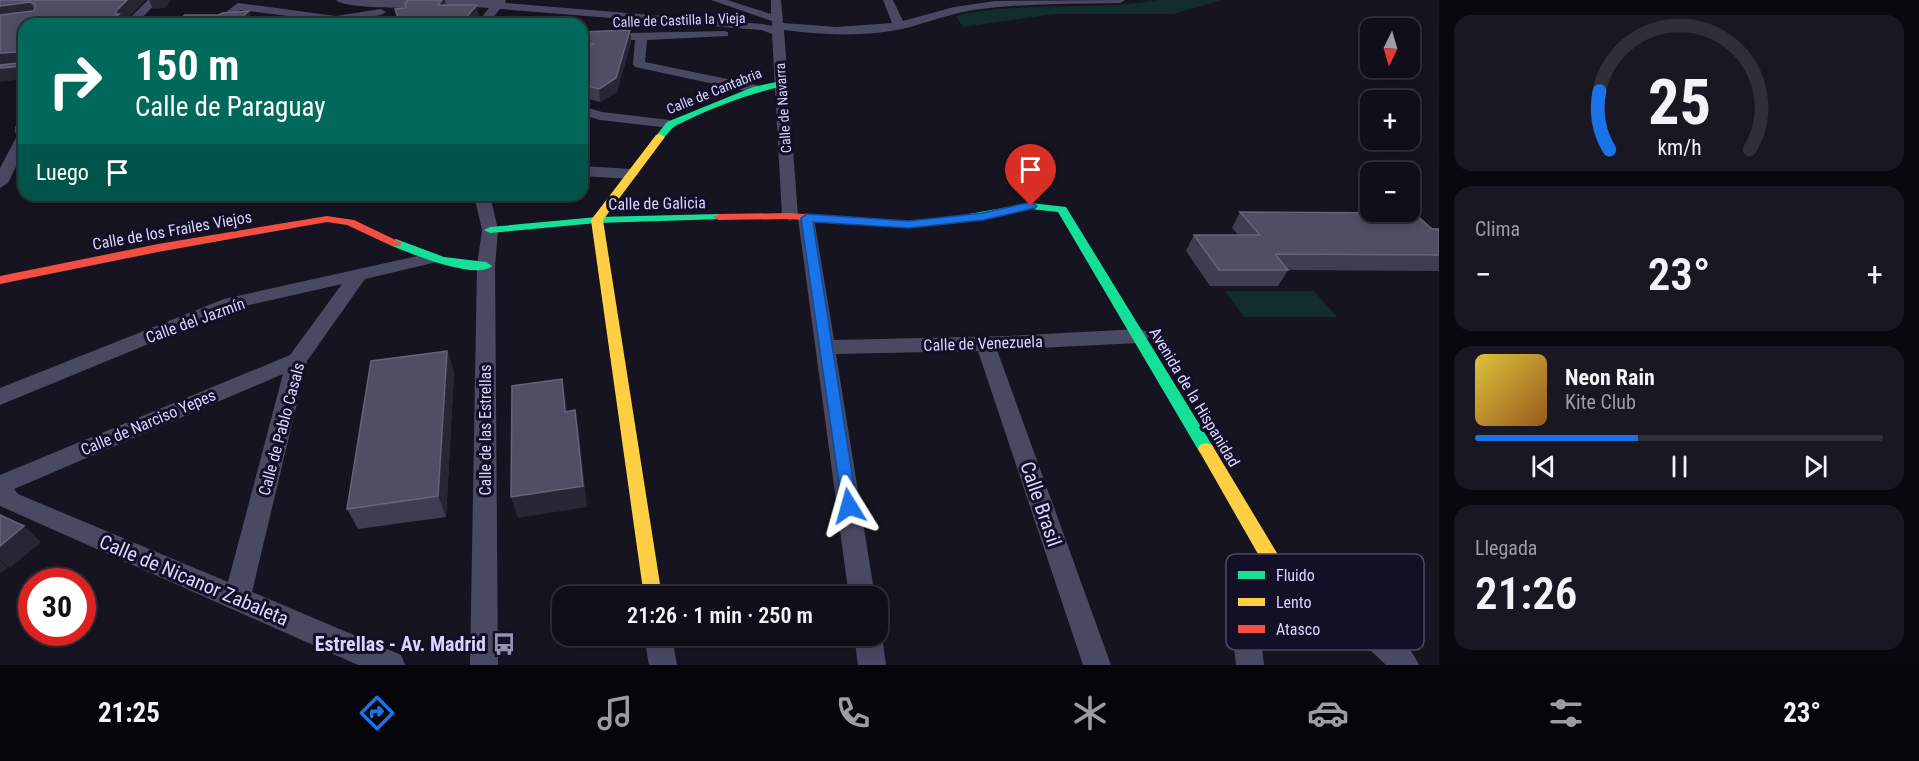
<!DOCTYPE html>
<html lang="es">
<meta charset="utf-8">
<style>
body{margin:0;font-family:"Roboto Condensed",sans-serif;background:#191822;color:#f1f3f6;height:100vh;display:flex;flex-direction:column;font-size:22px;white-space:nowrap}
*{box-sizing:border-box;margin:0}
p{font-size:20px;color:#9c9ca2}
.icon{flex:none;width:33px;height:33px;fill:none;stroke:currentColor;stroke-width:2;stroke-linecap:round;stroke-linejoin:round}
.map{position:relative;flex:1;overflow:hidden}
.details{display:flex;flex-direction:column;gap:15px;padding:15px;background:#09080e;width:480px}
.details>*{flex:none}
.hud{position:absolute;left:18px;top:18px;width:570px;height:183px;border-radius:18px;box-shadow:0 3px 15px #0003,0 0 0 2px #302f38;background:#00695c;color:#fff;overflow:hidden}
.needle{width:39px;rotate:185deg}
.controls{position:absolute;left:1360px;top:18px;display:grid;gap:12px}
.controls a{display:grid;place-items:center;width:60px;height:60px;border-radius:12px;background:#100f19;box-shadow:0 3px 15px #0003,0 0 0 2px #302f38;font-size:30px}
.speed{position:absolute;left:18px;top:568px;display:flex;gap:12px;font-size:30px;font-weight:700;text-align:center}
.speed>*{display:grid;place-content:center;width:78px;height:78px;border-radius:50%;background:#100f19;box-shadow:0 3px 15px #0003,0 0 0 2px #302f38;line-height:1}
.speed .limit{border:9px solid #d22;background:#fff;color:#111}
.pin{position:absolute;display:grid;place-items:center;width:51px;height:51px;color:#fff;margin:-62px -26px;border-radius:50% 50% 50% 0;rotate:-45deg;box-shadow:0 0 6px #0007}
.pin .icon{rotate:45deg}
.me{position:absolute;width:66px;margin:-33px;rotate:352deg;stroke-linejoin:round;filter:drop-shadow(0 0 4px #0008)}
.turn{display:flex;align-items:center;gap:21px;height:126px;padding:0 18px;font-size:27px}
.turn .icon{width:78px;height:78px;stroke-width:2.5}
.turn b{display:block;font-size:42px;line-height:51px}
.then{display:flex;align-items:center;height:57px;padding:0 18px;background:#0003;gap:12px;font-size:22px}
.big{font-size:45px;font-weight:600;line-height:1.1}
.details .widget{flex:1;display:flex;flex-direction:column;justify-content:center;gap:9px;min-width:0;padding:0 21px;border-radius:18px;background:#191822}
.details .dial{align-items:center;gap:0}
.dial svg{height:156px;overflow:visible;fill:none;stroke:#302f38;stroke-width:7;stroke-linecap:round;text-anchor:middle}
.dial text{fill:#f1f3f6;stroke:none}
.song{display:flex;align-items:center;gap:18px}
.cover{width:72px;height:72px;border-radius:9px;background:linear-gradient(135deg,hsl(50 70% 55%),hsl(30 70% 35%))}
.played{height:6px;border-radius:3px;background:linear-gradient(90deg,#1a73e8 40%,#302f38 40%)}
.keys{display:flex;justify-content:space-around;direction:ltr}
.heat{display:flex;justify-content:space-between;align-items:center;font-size:33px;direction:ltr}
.trip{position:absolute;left:552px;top:586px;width:336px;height:60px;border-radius:18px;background:#100f19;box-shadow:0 3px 15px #0003,0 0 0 2px #302f38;font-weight:600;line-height:60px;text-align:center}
.menu{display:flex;height:96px;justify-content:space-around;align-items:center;background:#06060a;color:#9c9ca2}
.menu .icon{width:42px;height:42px}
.menu .current{color:#1a73e8}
.menu b{font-size:27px;color:#f1f3f6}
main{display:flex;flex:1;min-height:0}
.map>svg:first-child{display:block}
.green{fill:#132c2d}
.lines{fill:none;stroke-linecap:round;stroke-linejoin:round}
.street{fill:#4a4962;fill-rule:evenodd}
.fast{fill:#16e098;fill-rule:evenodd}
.slow{fill:#ffcf43;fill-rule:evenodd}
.jam{fill:#f24e42;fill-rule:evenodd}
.wall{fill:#403d50}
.shaded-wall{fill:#282635}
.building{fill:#504e63;stroke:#66637b;stroke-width:1.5}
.route{fill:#1a73e8;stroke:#114b97;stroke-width:1.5}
.labels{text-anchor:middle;stroke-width:6;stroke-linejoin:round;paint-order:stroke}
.far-street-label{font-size:14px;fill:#d9d4ff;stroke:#130f26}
.street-label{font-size:16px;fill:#d9d4ff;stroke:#130f26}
.near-street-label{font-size:20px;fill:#d9d4ff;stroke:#130f26}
.near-poi-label{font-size:20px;font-weight:bold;fill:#d9d4ff;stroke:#130f26;text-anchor:end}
.key{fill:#130f26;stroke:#4e4a67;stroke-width:1.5}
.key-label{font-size:16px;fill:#d9d4ff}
</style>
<main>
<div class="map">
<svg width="1439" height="665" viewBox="0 0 1439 665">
<rect width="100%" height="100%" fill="#161421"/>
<path class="green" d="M1158,0H1222L1173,14H1054L963,27L956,16C1023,0 1092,12 1158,0Z
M1225,291H1314L1337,317H1244Z"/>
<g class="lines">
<path class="street" d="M148,0H159L136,24H124Z
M336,0H506L505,3L762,24L772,26V21L711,0H727L771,14V0H781L783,23L837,27L892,23L883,0H893L903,21L954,7L995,1L1125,0L1120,3C1071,4 1022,3 973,10C949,14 926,23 902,29C863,37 823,35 784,30L798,216L790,221L782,216L772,34L761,30L500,9L488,24H476L489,8C461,5 352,13 336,0Z
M238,3L336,16L381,9L386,12L381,15L336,22L240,10L223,24H210Z
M724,31L728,32V36L647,40L645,62L761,86L763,89L761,92L756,93L635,67L633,64L635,40L582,42V34Z
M582,106L602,112L670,120L677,124L670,128L600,120L582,115Z
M24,132V150L8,183L0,188V168L17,136Z
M582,166L631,169L639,174L631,179L582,176Z
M474,195H490L498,230L495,266L498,665H470L477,266L482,230Z
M806,213L814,218L834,340L1009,336L1139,329L1146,331L1149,336L1146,341L1139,343L997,350L1111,665H1083L978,351L836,354L875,597H849L798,218Z
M431,253L437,254L440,258L437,262L365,279L307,361L252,592L401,655L405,665H358L0,506V475L290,355L342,284L236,308L0,405V388L224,299ZM283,374L228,582L18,494L14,489Z
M1297,592C1308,594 1319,595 1330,598C1360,608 1407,635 1419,665H1386C1364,642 1332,619 1299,617C1290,616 1277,623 1267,626L1261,639L1264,665H1236L1233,638L1248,607Z
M878,627L882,636L886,665H858L854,636H878Z
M644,636H672L677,665H649Z"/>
<path class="fast" d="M781,81L785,84L784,86C747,94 711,108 677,125C670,128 667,137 660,140L655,137L667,122L753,87Z
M1031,203L1066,207L1212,445L1214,449L1212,453L1206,455L1200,453L1058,212L1031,209L952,223L946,220L952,217Z
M719,214L725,217L723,219L597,223L490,233L484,230L490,227L597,217Z
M396,239L444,257L486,262L492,266C476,281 410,253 392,246L390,243Z"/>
<path class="slow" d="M660,134L665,137L603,220L662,597H644L591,220L656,135Z
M1206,443L1212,445L1304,598L1306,604L1304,610L1297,613L1290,610L1198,449L1200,445Z"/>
<path class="jam" d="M790,213L909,222L952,217L958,220L952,223L909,228L790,219L719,220L713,217L719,214Z
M327,216L354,220L402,243L400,246H392L347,225L327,222L158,252L0,284V276L158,244Z"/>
</g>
<path class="wall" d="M0,0H145L123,22L0,82Z
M630,30L631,42L617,92L600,102L582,97V64L585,56H582V44Z
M1240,212L1439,229V271L1288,270L1278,286H1210L1186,251L1194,235H1238L1232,228Z
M447,351L454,372L446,517L358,529L347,509Z"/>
<path class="shaded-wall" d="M127,0H145L123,22L124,24H106L116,14V11Z
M149,0H171L165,8L153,9Z
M442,0H445L447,10L438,5Z
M30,2L37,14L0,18V6Z
M477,5L479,17L473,24H460Z
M249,11L254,22L251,24H234Z
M630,30L631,42L617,92L600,102L599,89Z
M18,52L24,62L0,67V53Z
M24,66V79L0,82V68Z
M24,131V143L16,132Z
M447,351L454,372L446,517L438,496Z
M562,379L566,400L569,433L565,412Z
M575,410L579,432L587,507L518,518L511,497Z
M24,526L41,542L10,568L0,560V546Z
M0,561L8,567L0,574Z"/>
<path class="building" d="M0,0H127L116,11V14H119L106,24H24V66L0,68V65L18,63V52L0,53V15L33,11L35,9V4L30,2L0,6Z
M408,0H442L438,5H477L460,24H400L395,9L406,8L405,4Z
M249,11L234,24H173L185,15H218L223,13Z
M630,30L616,78L599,89L582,84V64L588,48L594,44H582V32Z
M24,113V131L16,132V127Z
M1240,212L1414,213L1432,229H1439V255L1275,254L1288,270H1219L1194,235H1260Z
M447,351L438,496L347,509L371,361Z
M562,379L565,412L575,410L583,486L511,497L512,386Z
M0,515L24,526L0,546Z"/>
<path class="route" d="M1031,202L1037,206L1035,208L983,220L909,228L813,222L857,506L855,511L849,513L843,511L801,218L807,214L909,221L983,213Z"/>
<defs>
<g id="bus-bare" transform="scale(1.8)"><path d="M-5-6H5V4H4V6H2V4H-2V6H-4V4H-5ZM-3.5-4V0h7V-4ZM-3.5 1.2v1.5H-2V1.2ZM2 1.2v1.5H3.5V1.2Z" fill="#9591b1" stroke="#130f26" stroke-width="2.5" paint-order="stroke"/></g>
</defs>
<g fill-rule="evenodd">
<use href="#bus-bare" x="504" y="644"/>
</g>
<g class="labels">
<g class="far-street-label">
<text transform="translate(679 20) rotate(-2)" y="5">Calle de Castilla la Vieja</text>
<text transform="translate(714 91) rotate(-22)" y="5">Calle de Cantabria</text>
<text transform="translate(783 108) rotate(-94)" y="5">Calle de Navarra</text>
</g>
<g class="street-label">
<text transform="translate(657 203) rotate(-1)" y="6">Calle de Galicia</text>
<text transform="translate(172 230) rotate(-10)" y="6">Calle de los Frailes Viejos</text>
<text transform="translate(195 320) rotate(-20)" y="6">Calle del Jazmín</text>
<text transform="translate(983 343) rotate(-2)" y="6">Calle de Venezuela</text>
<text transform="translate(1195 397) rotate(59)" y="6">Avenida de la Hispanidad</text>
<text transform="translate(148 422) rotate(-23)" y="6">Calle de Narciso Yepes</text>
<text transform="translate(281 429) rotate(-75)" y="6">Calle de Pablo Casals</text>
<text transform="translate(485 430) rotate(-90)" y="6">Calle de las Estrellas</text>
</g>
<g class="near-street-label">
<text transform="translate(1041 504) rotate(71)" y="7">Calle Brasil</text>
<text transform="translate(194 580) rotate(23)" y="7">Calle de Nicanor Zabaleta</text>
</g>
<g class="near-poi-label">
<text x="486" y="651">Estrellas - Av. Madrid</text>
</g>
</g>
<rect x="1226" y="554" width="198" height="96" rx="9" class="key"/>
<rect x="1238" y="571" width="27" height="8" fill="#16e098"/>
<rect x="1238" y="598" width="27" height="8" fill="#ffcf43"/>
<rect x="1238" y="625" width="27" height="8" fill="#f24e42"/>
<g class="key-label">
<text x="1276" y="581">Fluido</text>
<text x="1276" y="608">Lento</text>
<text x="1276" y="635">Atasco</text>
</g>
</svg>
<div class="controls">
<a><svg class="needle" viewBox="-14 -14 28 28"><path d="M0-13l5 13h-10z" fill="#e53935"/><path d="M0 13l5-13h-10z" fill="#9c9ca2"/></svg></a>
<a>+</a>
<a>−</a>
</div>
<div class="speed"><div class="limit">30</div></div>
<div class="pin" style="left:1031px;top:206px;background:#d93025"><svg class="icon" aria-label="arrive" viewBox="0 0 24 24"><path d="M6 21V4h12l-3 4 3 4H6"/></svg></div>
<svg class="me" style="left:849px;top:506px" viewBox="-20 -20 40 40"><path d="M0-17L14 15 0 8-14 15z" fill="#1a73e8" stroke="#fff" stroke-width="4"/></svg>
<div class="trip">21:26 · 1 min · 250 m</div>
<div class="hud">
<div class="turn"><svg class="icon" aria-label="right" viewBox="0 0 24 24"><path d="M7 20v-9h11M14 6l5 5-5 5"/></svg><div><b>150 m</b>Calle de Paraguay</div></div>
<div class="then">Luego<svg class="icon" aria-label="arrive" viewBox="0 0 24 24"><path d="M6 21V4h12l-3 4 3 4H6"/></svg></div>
</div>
</div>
<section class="details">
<div class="widget dial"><svg viewBox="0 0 100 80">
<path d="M14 69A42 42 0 1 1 86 69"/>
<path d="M14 69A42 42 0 0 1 9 39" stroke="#1a73e8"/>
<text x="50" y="56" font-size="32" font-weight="700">25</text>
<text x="50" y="72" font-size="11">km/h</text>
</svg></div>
<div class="widget"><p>Clima</p>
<div class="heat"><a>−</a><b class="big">23°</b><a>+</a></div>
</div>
<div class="widget">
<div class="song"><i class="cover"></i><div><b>Neon Rain</b><p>Kite Club</p></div></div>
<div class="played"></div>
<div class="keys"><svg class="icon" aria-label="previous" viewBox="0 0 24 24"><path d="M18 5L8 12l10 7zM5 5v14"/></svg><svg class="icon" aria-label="pause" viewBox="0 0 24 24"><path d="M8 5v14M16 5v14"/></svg><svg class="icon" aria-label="next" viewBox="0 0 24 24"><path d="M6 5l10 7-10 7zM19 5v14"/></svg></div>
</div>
<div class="widget"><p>Llegada</p><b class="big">21:26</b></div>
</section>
</main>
<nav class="menu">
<b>21:25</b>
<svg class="icon current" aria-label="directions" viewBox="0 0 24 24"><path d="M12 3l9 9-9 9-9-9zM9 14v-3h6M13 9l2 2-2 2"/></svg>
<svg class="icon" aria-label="music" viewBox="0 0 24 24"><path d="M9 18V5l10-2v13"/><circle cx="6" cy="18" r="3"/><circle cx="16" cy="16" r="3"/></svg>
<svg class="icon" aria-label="phone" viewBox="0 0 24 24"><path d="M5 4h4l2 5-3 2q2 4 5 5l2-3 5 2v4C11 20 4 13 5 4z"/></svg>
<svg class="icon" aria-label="climate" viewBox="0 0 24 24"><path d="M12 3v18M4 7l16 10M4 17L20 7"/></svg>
<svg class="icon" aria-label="car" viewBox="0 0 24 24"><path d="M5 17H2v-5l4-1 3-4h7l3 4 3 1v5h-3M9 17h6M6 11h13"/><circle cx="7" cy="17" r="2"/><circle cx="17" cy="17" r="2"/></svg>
<svg class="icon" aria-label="filters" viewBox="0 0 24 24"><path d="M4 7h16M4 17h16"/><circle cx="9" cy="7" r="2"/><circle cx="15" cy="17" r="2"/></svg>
<b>23°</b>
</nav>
